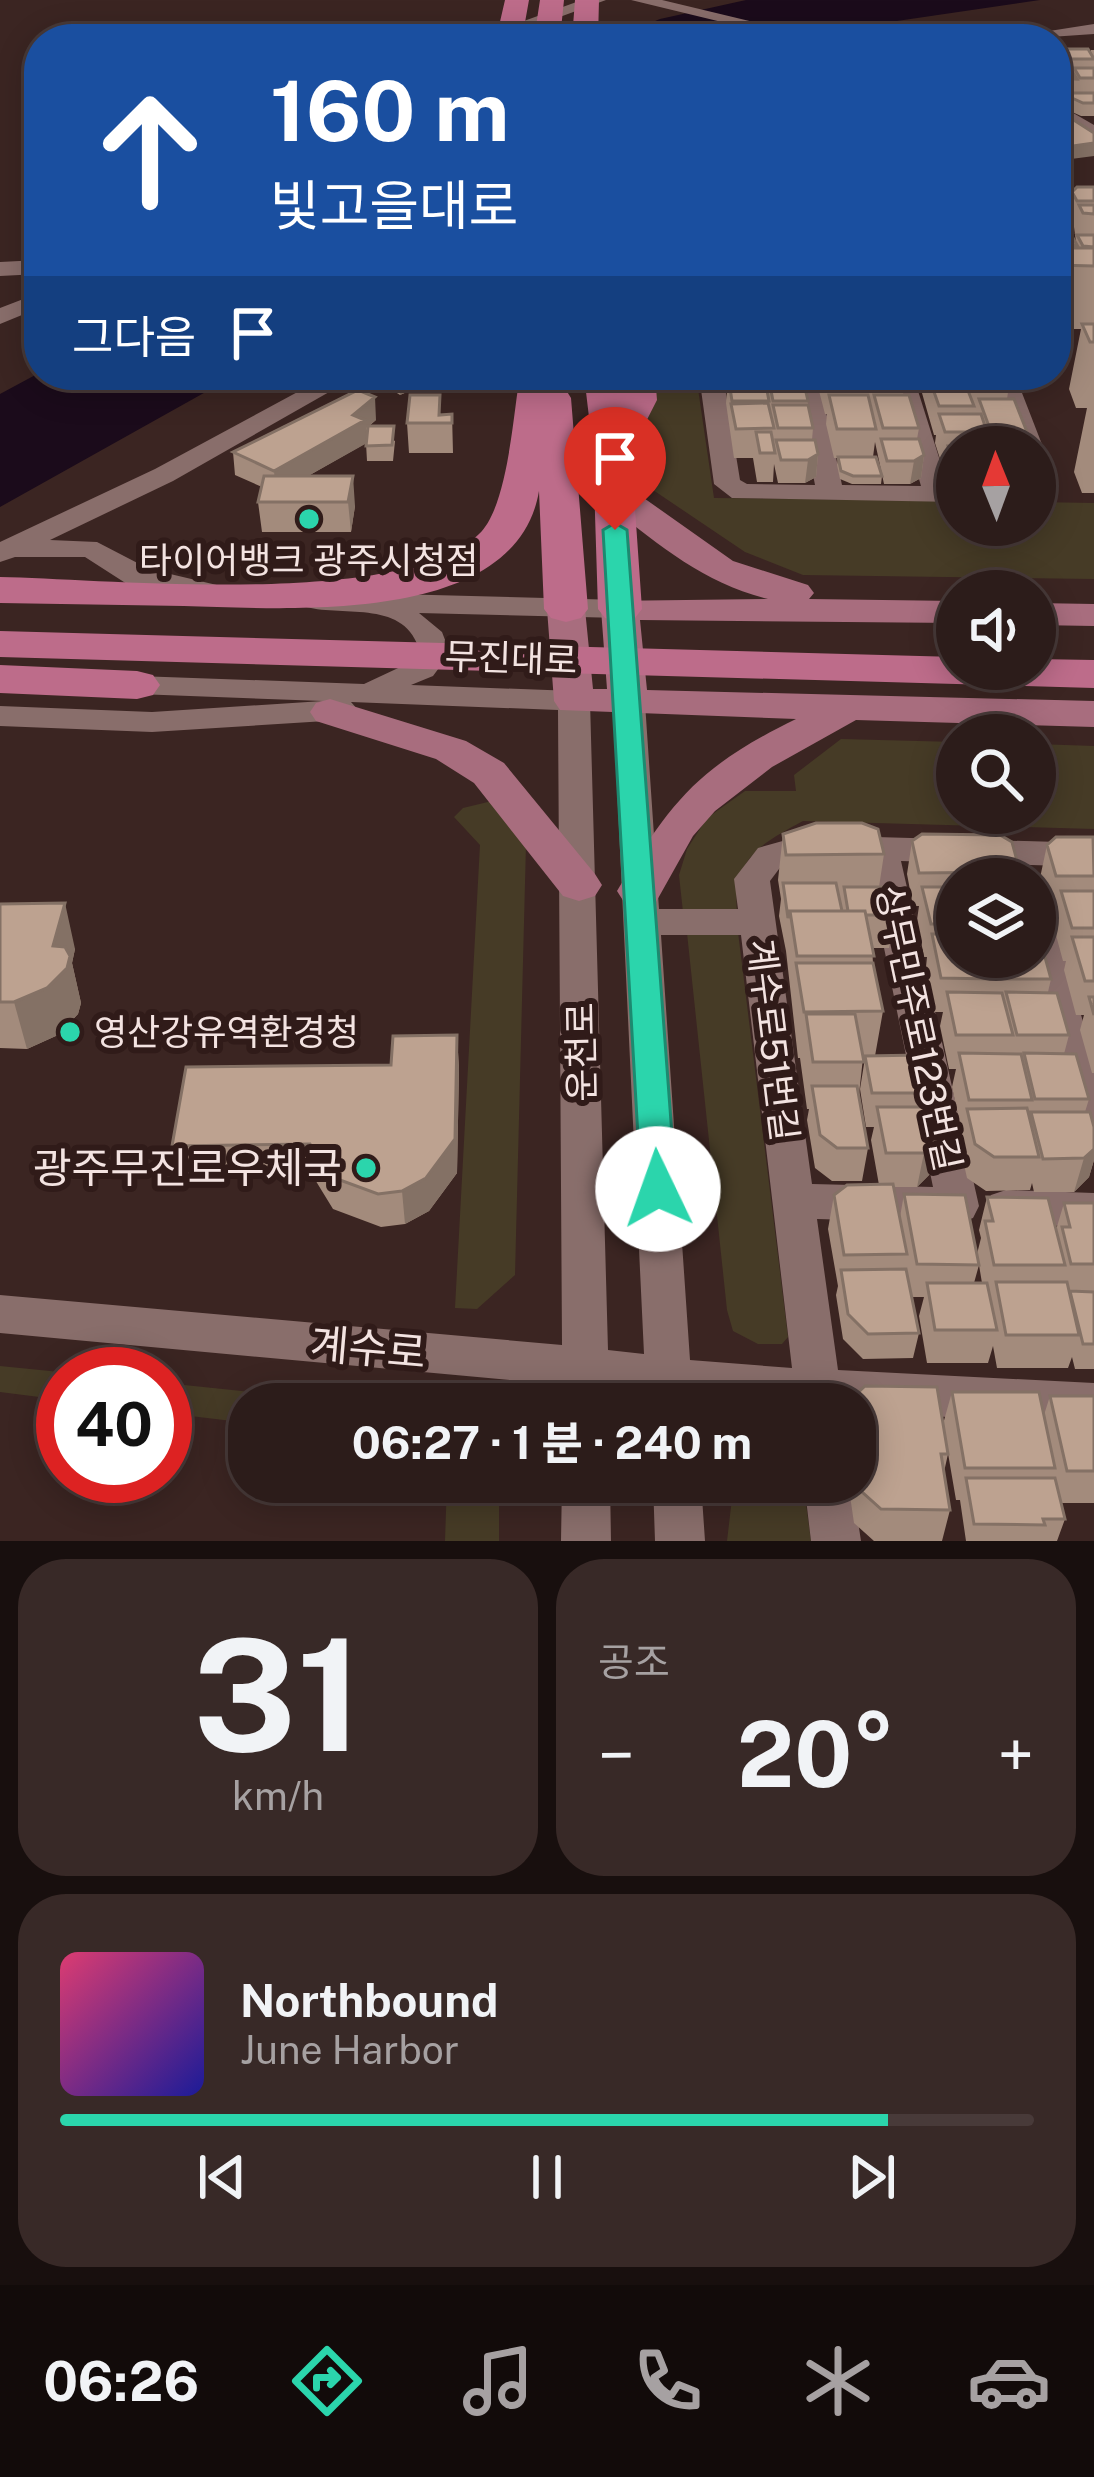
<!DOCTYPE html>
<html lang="ko">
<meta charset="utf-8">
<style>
body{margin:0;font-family:"Public Sans","Noto Sans KR",sans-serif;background:#382927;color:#f1f3f6;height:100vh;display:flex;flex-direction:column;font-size:45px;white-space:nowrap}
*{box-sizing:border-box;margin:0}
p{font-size:39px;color:#a6a1a2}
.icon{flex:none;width:66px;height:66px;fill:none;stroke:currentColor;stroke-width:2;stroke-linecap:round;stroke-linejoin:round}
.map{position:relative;height:1541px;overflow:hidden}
.panel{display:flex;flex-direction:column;gap:18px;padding:18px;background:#180f0e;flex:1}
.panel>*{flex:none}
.hud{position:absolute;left:24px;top:24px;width:1047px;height:366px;border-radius:48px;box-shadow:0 6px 30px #0003,0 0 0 3px #483a39;background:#1a4fa0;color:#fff;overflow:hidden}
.needle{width:78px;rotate:359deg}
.fabs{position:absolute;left:936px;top:426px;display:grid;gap:24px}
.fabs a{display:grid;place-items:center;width:120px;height:120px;border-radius:50%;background:#2c1c1a;box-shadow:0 6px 30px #0003,0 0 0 3px #483a39;font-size:60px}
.speed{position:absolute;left:36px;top:1347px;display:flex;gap:24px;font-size:60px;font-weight:700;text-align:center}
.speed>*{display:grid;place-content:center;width:156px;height:156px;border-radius:50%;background:#2c1c1a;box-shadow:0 6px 30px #0003,0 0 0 3px #483a39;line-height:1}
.speed .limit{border:18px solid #d22;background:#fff;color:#111}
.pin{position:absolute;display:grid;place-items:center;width:102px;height:102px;color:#fff;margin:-123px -51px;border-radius:50% 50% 50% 0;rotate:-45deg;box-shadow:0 0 12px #0007}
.pin .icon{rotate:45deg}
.me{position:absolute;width:132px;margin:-66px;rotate:357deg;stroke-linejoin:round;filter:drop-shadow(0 0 9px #0008)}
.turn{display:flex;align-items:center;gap:42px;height:252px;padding:0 48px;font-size:54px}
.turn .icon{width:156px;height:156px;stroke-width:2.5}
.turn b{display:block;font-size:84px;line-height:102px}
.then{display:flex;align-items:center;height:114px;padding:0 48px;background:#0003;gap:24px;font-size:45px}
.big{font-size:90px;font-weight:700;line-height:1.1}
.panel .tile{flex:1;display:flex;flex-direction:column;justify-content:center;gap:18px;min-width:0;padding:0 42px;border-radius:48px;background:#382927}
.panel .dial{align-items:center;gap:0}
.dial b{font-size:156px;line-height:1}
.song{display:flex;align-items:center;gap:36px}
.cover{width:144px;height:144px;border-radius:18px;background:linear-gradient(135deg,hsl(340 70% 55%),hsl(240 70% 35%))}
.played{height:12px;border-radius:6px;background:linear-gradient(90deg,#2bd5ac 85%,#483a39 85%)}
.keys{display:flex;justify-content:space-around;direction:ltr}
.heat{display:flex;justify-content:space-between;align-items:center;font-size:66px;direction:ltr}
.panel .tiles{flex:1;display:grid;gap:18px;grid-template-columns:1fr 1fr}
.tile:last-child{grid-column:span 2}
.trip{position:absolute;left:228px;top:1383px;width:648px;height:120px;border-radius:48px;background:#2c1c1a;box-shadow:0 6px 30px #0003,0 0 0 3px #483a39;font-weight:700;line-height:120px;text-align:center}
.tab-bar{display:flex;height:192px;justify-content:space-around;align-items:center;background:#120b0a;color:#a6a1a2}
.tab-bar .icon{width:84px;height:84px}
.tab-bar .active{color:#2bd5ac}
.tab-bar b{font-size:54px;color:#f1f3f6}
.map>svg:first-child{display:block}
.green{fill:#463b26}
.water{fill:#1b0b1b}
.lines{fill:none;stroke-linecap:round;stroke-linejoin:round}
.minor{fill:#896e6b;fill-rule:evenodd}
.major{fill:#a86d7e;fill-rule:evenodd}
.highway{fill:#bd6c8a;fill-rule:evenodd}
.wall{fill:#a38b7c;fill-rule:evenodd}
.shaded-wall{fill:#847165}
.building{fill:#bda290;stroke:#847165;stroke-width:3}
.route{fill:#2bd5ac;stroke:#1c8a70;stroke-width:3}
.poi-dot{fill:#2bd5ac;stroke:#301b19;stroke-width:4.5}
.labels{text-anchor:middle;stroke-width:12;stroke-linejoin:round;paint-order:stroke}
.poi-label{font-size:36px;fill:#f3e3e1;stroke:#301b19}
.street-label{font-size:36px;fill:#f3e3e1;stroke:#301b19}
.near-poi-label{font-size:42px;fill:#f3e3e1;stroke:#301b19;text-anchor:end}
.near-street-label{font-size:42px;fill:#f3e3e1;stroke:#301b19}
</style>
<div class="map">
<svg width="1094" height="1541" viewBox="0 0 1094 1541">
<rect width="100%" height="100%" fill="#3b2522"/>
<path class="green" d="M651,375H696L714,498L957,501V525H1035V502L1094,503V579L803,575L745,552L653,490L644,424Z
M841,739L957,742V813H1035V744L1094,746V829L803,821C760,844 732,860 737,912H683L679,875L687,849L707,818L745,791H796L794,775Z
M492,801L526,844L515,1275L477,1309L455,1308L480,845L454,817L463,808Z
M738,932L788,1337L782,1344H758L733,1331L727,1310L687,933Z
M0,1366L80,1374H63V1400L0,1392Z
M165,1383L364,1404H249V1423L165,1413Z
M447,1482H499V1541H445Z
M734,1482H803L811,1541H727Z"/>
<path class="water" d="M746,0H1040L774,39H611L660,19Z
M39,373V375H236L0,507V394Z"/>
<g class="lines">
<path class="minor" d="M582,0H606L500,39H474Z
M631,0H662L825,39H792Z
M1094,24V34L1021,39L1030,34Z
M1056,103L1094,125V140L1056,117Z
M1094,203V215L1056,218V206Z
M39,260V274L0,276V262Z
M39,293V308L0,324V308Z
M329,375H359L173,481L50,540L97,542L149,569L221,586L226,592L221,598L211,601L127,584L85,557H15L0,562V542L155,469Z
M699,375H723L740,480L747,484L815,485L794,375H818L842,485L921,486L889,375H913L948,486H957V502L732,498L714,484Z
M991,375H1015L1043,447L1038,453L1048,460L1057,483L1035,498V447H1017Z
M316,592L620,600L635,609L620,618L419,613L442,632L450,653L433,676L411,685L574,691L590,701L608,1350L644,1354L613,703L618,696H640L645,703L659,909H738L734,879L758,848L804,835L1094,843V867L901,861L979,1206L973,1218L958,1223L817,1219L838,1370L1094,1383V1425L855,1412V1404H647L646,1395L609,1390V1404H563V1385L0,1333V1295L562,1345L558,710L351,702L358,710L342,720L152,732L0,726V706L152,712L323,701L137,694L121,685L137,676L364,684L411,662L420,652C406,599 345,617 306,607L301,601L306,595ZM804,859L866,860L933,1187L812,1184L770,881L782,865ZM661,935H741L792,1368L690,1360Z
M1035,902L1048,906L1053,915L1094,1061V1149L1080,1144L1074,1133L1028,957H1035Z
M1006,1190L1094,1193V1227L1006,1224L991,1219L985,1207L991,1195Z
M562,1482H610L611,1541H561Z
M653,1482H701L705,1541H655Z
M804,1482H852L861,1541H811Z"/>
<path class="major" d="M612,481L624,484L733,561L808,585L814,593L809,599L957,601V623L640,620L647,690L1094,701V727L856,720L772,767L715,811L693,836L656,902L640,907L624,902L617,891C672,800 698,767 796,719L560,710L554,701L547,609L553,601H579L585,609L593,689H607L601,609L607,601L768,599C702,583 652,540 600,498L595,491L600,484Z
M1035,603L1094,604V626L1035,625Z
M330,699L466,741L504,763L595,874L602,885L595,896L579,901L563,896L474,783L436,759L316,721L310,712L316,703Z"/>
<path class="highway" d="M505,0H529L522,39H496Z
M540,0H564L560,39H534Z
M575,0H599L598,39H572Z
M520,375H556L554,387L566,390L571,398L588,609L581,618L566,622L551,618L544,609L539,491C516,628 285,608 184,606C123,605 61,604 0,603V577C111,579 400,609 479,534C508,507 513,415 520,375Z
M584,375H655L657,400L631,451L642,609L635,618L620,622L605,618L598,609L593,451Z
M0,631L957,657V669H1035V659L1094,660V688L0,657Z
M0,665L137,671L153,675L160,685L153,695L137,699L0,693Z"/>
</g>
<path class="wall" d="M1056,49L1059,53V49L1091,54V50H1094V116H1081L1059,106V103H1056Z
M1056,118L1094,133L1071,159L1056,149Z
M1094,187V493H1082L1074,472L1087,408H1076L1069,389L1081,329H1056V236L1076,242L1074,227H1072L1067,218L1072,192Z
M721,375H802L813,428L812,440L818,454L816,477L805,483H778L774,464L773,482H757L753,458H734L726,403L727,391H723Z
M816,375H901L904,386L903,395L919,428L917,439L924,455L921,478L910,484H884L875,442L873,457L882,476L881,484H852L840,479L837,465L838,458H834L826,424L827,414H825L818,387L819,380Z
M1005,375L1009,386L1007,399L1027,432L1026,439L1034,447H957V486L949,483L945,469L946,462H941L935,443L936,435H934L922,393H920L914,376Z
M386,379L425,384L400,395L386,386Z
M452,414L453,453H409L407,423Z
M376,420L369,426L395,441L393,461H367L366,443L308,476L355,506L351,532H262L258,502L262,487L235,475L233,452Z
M783,834L884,854L879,887L895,915L889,948H872L873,963L883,1011L875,1056L928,1093L925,1107L932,1172L917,1187H894L900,1217L904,1194L977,1254L981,1238L979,1230L987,1197L1056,1230L1064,1203H1094V1369H1075L1072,1357L1068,1368H997L993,1346L988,1363H927L919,1316L924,1297H911L919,1333L913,1358L863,1359L843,1339L836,1295L838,1286L828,1229L834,1195L879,1185L871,1140L874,1127H866L860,1089L865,1058H863L859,1094L868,1148L862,1181H832L815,1168L807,1120L809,1109H807L800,1058H798L786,951L779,916L781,899L778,880ZM979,1265L982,1283H974Z
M1094,839V1073H1092L1080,1030L1084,1015H1076L1064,970L1066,961H1063L1053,924L1057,909H1048L1040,878L1047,845Z
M912,841L1020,872L1018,879H957V957H1035L1051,979L1048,992L1069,1035L1064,1054L1089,1099L1085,1112L1094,1127V1160L1089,1177L1074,1192H1034L1032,1183L1030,1190L986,1191L967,1178L959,1142L962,1133L952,1087L956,1069H949L940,1026L943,1012H934L926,967L927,957H924L917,920L919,906H913L907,874Z
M0,904L75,949L72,963L81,1003L78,1014L58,1035L27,1049L0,1048Z
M457,1035L459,1069L457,1173L429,1211L405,1224L381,1227L333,1209L314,1178L178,1179L172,1146L391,1065Z
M952,1392L1044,1415L1050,1396H1094V1503H1061L1065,1519L1057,1541H966L960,1500H956L943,1424Z
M855,1404L948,1454L944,1472L950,1510L942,1541H874L854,1523L848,1482H855Z"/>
<path class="shaded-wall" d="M1094,143V156L1071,159L1073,146Z
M425,377V384L400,395V387Z
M375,397L376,420L366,428L367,443L276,494L274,471Z
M818,454L816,477L805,483L808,460Z
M924,455L921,478L910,484L914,461Z
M353,476L355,506L351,532L348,502Z
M65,903L75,949L72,963L81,1003L78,1014L58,1035L27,1049L14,1002L53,946Z
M457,1035L459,1069L457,1173L429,1211L405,1224L402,1191Z
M939,1139L932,1172L917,1187L924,1153Z
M1094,1149V1160L1089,1177L1074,1192L1084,1158Z"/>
<path class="building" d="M1059,49H1088L1094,59H1065Z
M1056,68H1070L1077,79L1056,78Z
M1074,68H1094V78H1080Z
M1061,93H1094V103H1083Z
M1069,117L1094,133V143L1073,146L1056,135V118Z
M1077,187H1094V201H1077L1072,192Z
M1079,205H1094V214L1083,213Z
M1077,235H1094V247L1083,246Z
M1056,236L1073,238L1077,245H1056Z
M1056,248H1094V266L1056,265Z
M1082,324H1094V342H1090Z
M395,375H422L425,377L400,387L386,379Z
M728,375H764L769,401H732Z
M768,375H802L808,401H773Z
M825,375H860L862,385H828Z
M867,375H901L904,386H870Z
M928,375H962L974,406H939Z
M968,375H1005L1009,386H972Z
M358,390L375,397L353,415L365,420L274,471L233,452Z
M410,395H440L439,415L452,414V423H407Z
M829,395H868L876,429H837Z
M874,395H909L919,428H883Z
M979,399H1014L1027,432H991Z
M768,403L774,428L736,429L731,404Z
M773,405H808L813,428H778Z
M939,414H981L987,432H945Z
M368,426H394L392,445L366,446Z
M756,432H771L775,453H760Z
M881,439H919L924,455L914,461H887Z
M992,439H1031L1034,447H995Z
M776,440H815L818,454L808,460H781Z
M948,446H988L989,447H957V461L953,460Z
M838,457H876L882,476H853L841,471Z
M264,476H353L348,502H258Z
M816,823H862L878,829L884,854L786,855L783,834Z
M922,834L1000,835L1012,842L1020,872L919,873L912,841Z
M1056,837H1093L1094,876H1056L1047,845Z
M783,883H836L842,911H790L788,918Z
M844,887H889L895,915H866L865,911H848Z
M922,887H957V924H931Z
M1061,891H1094V928H1072Z
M65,903L53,946L65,947L70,956L67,968L47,988L14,1002H0V904Z
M790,911H865L874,956H797Z
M932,934H957V957H986L992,979L941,978Z
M1035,935H1039L1051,979H996L991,957H1035Z
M1072,937H1094V981H1085Z
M796,963H873L883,1011L804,1012Z
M947,992L1002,993L1013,1035H956Z
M1006,992L1057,993L1069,1035H1017Z
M1089,997H1094V1015Z
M806,1014H855L864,1062H813Z
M457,1035L455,1139L426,1178L402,1191L378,1194L329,1176L310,1144L172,1146L186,1067L391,1065L393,1036Z
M959,1053L1021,1054L1032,1100H969Z
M1024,1053L1076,1054L1089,1099H1035Z
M920,1055L928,1093H872L865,1056Z
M812,1086H857L868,1148H837L820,1135Z
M877,1107H932L939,1139L924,1153H886Z
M1027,1108L1039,1157H994L975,1144L967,1109Z
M1031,1112H1090L1094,1127V1149L1084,1158L1043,1159Z
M893,1184L907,1254L844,1255L834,1195L847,1185Z
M904,1194L965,1195L979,1265L917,1264Z
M987,1197L1048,1198L1065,1265H994L985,1221H993Z
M1064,1203H1094V1264H1071L1062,1227H1070Z
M906,1269L919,1333L868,1334L848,1314L841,1270Z
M996,1282H1067L1079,1335H1006Z
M927,1283H987L997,1330H935Z
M1070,1291L1094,1292V1344H1083Z
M865,1386L937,1387L948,1454H941L950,1510L881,1509L861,1491L855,1451V1404H848V1402Z
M952,1392H1039L1055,1468H965Z
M1050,1396H1094V1471H1067Z
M966,1478H1055L1065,1519H1043L1045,1525L974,1524Z"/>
<path class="route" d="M615,523L627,530L676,1189L671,1199L658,1203L646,1199L641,1189L603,530Z"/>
<g class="poi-dot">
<circle cx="309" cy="519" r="12"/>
<circle cx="70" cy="1032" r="12"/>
<circle cx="366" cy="1168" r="12"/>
</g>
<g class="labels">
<g class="poi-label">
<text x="309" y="573">타이어뱅크 광주시청점</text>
<text x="94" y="1045" text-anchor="start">영산강유역환경청</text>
</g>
<g class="street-label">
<text transform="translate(511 658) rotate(2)" y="13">무진대로</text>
<text transform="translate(919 1028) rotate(78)" y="13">상무민주로123번길</text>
<text transform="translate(773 1040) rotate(83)" y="13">계수로51번길</text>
<text transform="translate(581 1052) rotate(-91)" y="13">운천로</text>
</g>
<g class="near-poi-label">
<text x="342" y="1183">광주무진로우체국</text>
</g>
<g class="near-street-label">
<text transform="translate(368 1348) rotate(5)" y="15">계수로</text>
</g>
</g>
</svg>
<div class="fabs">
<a><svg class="needle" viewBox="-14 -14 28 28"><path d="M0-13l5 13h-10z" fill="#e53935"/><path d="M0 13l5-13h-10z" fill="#a6a1a2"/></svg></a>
<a><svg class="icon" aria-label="sound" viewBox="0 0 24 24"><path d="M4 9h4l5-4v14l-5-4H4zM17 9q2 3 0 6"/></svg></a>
<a><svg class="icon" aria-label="search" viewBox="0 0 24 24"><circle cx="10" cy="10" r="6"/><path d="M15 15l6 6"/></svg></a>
<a><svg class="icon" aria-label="layers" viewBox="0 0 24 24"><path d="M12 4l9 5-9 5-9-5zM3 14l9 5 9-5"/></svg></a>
</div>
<div class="speed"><div class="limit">40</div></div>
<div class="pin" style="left:615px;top:530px;background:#d93025"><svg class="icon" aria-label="arrive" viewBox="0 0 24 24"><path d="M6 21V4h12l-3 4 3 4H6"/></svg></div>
<svg class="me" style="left:658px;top:1189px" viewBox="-20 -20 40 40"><circle r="19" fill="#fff"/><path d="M0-13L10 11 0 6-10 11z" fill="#2bd5ac"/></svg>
<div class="trip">06:27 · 1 분 · 240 m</div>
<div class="hud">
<div class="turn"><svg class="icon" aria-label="ahead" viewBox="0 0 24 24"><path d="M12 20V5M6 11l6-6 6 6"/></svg><div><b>160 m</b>빛고을대로</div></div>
<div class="then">그다음<svg class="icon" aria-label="arrive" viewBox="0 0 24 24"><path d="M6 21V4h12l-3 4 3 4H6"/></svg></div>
</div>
</div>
<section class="panel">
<div class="tiles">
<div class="tile dial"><b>31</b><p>km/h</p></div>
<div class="tile"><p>공조</p>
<div class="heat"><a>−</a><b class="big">20°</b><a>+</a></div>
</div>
<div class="tile">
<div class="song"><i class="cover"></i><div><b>Northbound</b><p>June Harbor</p></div></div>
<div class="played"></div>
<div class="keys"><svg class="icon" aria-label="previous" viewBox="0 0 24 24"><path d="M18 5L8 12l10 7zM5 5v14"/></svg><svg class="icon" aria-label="pause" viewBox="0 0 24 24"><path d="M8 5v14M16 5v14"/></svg><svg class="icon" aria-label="next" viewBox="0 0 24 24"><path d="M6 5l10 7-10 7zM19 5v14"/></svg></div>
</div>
</div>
</section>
<nav class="tab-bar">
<b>06:26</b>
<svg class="icon active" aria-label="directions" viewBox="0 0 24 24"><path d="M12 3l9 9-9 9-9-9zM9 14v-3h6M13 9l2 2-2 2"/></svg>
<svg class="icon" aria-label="music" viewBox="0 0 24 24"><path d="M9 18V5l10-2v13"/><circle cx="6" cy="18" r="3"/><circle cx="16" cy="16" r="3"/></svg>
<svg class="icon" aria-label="phone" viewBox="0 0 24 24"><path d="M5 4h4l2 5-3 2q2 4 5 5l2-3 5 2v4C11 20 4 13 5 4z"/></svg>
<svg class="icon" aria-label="climate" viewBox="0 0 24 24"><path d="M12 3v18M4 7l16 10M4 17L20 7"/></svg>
<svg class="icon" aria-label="car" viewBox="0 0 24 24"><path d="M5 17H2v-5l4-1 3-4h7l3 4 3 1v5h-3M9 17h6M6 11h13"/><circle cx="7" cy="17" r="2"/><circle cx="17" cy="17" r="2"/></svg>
</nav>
